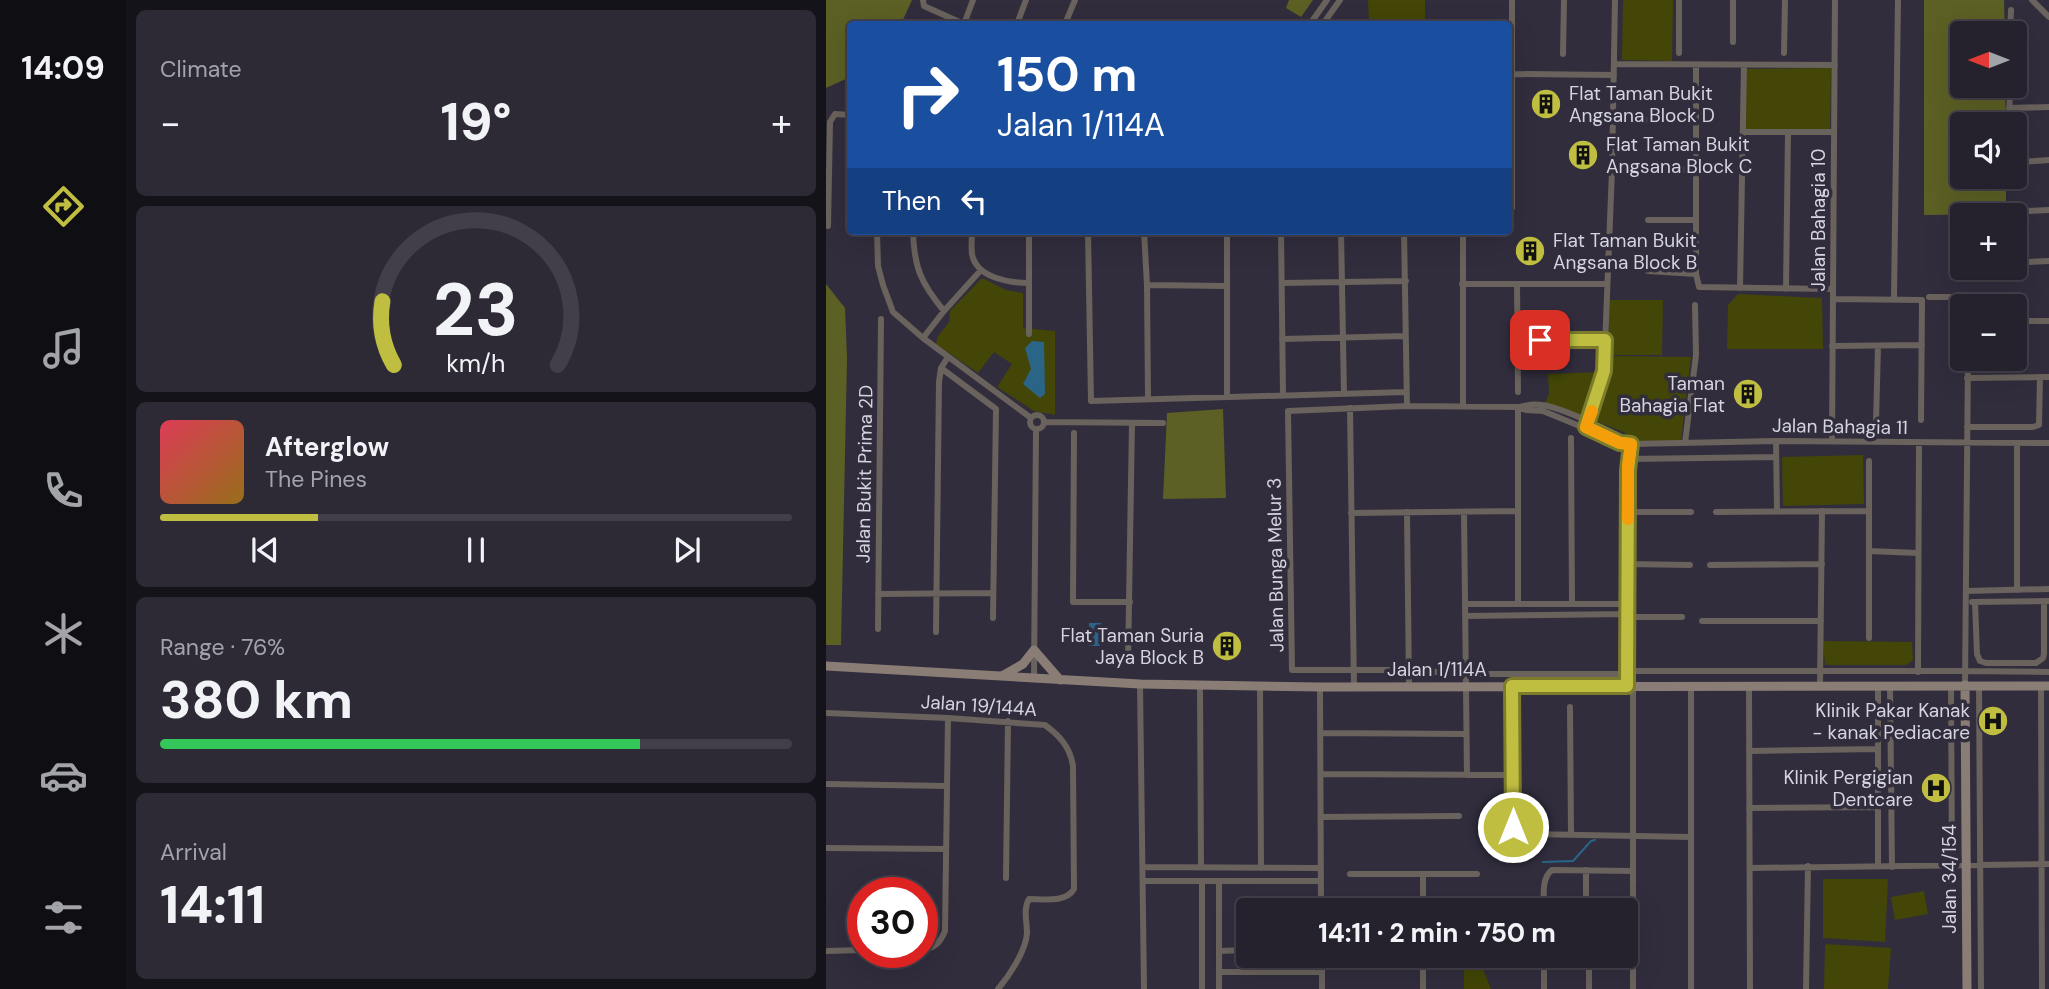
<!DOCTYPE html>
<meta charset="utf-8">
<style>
body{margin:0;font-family:"DM Sans",sans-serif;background:#2d2a36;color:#f1f3f6;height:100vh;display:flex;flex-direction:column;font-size:26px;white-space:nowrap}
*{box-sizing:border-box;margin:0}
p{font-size:23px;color:#a3a4aa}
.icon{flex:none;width:38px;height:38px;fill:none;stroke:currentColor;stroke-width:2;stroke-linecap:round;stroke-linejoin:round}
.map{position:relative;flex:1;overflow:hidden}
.panel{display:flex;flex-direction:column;gap:10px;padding:10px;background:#141319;width:700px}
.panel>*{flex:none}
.banner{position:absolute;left:21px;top:21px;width:665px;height:214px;border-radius:7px;box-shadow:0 7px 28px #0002,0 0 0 2px #423f4a;background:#1a4fa0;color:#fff;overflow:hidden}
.needle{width:46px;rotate:270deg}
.tools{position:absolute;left:1124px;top:21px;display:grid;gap:14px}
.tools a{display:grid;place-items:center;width:77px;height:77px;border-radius:7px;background:#25222e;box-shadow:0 7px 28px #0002,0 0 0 2px #423f4a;font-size:35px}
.speed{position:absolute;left:21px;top:877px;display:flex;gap:14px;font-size:35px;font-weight:700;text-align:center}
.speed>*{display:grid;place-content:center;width:91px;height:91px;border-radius:50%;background:#25222e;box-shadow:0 7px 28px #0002,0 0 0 2px #423f4a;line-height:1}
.speed .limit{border:10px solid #d22;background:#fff;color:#111}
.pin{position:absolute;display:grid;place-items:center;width:60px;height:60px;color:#fff;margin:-30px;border-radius:14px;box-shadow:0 4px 10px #0006}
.me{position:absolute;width:77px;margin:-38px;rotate:0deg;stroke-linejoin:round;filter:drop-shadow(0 0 5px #0008)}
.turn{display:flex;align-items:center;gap:24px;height:147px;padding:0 35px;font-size:32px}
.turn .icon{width:91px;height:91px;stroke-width:2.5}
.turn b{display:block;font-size:49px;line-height:60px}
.then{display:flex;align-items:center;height:66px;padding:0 35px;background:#0003;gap:14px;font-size:26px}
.big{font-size:52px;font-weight:800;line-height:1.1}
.panel .card{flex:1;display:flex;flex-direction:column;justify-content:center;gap:10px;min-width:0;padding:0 24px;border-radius:10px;background:#2d2a36}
.panel .dial{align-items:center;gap:0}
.dial svg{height:182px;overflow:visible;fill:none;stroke:#423f4a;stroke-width:7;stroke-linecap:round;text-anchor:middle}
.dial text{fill:#f1f3f6;stroke:none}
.song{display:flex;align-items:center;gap:21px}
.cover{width:84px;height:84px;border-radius:10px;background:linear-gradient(135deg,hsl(350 70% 55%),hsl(40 70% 35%))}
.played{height:7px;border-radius:4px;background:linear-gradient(90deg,#bfbe41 25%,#423f4a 25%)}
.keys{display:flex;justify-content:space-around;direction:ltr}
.heat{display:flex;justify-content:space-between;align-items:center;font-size:38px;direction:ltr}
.charge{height:10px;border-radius:5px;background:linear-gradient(90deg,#34c759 76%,#423f4a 0)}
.trip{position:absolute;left:410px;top:898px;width:402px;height:70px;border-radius:7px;background:#25222e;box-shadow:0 7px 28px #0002,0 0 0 2px #423f4a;font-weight:800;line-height:70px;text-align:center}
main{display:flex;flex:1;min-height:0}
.dock{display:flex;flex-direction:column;width:126px;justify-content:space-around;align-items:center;background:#0f0e12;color:#a3a4aa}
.dock .icon{width:49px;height:49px}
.dock .selected{color:#bfbe41}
.dock b{font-size:32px;color:#f1f3f6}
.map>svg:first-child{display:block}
.green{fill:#434606}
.forest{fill:#5c6024}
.water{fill:#2a6487}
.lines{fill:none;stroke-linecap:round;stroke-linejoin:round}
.stream{stroke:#2a6487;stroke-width:2}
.street{stroke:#6a625c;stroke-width:6}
.secondary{stroke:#8a7d75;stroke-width:9}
.route-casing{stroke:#7c7c2a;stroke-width:18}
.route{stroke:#bfbe41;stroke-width:12}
.slow{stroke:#f59e0b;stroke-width:12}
.labels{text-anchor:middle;stroke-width:7;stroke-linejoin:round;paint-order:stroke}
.poi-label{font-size:19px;fill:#d6d4df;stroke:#312d3d;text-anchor:end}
.street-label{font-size:19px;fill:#d6d4df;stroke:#312d3d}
</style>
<main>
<nav class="dock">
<b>14:09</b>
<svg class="icon selected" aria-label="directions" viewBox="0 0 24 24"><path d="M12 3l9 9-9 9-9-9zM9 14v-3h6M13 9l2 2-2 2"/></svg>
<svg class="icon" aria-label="music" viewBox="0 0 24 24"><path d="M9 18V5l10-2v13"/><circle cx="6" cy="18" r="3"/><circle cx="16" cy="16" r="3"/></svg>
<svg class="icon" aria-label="phone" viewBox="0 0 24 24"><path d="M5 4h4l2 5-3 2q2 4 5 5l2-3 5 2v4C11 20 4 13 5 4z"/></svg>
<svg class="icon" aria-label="climate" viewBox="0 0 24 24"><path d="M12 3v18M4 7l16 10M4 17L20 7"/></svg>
<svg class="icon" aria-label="car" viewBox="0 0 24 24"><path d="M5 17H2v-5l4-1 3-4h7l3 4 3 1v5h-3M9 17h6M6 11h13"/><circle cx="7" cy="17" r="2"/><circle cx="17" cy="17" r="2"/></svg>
<svg class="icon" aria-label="filters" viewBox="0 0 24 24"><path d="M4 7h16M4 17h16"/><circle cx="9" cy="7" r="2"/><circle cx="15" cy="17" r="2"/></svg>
</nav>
<section class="panel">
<div class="card"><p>Climate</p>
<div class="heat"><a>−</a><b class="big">19°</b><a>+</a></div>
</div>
<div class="card dial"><svg viewBox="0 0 100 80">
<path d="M14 69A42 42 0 1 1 86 69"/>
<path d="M14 69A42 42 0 0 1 9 41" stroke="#bfbe41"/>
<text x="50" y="56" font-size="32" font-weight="700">23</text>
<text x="50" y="72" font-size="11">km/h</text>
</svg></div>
<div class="card">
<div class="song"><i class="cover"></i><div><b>Afterglow</b><p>The Pines</p></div></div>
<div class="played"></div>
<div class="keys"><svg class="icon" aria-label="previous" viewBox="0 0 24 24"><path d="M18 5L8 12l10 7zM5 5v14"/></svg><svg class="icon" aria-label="pause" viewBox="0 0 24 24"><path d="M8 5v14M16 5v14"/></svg><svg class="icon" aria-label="next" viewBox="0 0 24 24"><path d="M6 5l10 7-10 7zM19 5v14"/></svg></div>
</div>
<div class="card"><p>Range · 76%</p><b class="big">380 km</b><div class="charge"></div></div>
<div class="card"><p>Arrival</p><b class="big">14:11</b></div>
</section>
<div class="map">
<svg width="1223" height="989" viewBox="0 0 1223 989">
<rect width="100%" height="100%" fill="#312d3d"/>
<path class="green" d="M542,0H599V24H543Z
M797,0H847L846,61L796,60Z
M1005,68L1004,129H918L919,69Z
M156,278L180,290L197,293V328L229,331V415L208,411L171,387L186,364L168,352L152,373L110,344L112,336L123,322L124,311Z
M912,294L996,298L997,349H901L902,305Z
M783,300H837L836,355H783Z
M784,356L865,357L855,441H807L798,432L767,420L783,374Z
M774,372L760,418L719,403L723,394L722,374Z
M1037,455L1038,504L957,506L956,457Z
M997,641L1086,642L1087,660L1080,665H999Z
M997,879H1062L1059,942L997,938Z
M1098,891L1102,914L1069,920L1065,897Z
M999,944L1065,948L1062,989H998Z
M638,967H656L665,989H638Z"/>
<path class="forest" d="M0,0H86L75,24H24V77L0,88Z
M463,0H487L475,17L460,8Z
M1098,0H1178L1179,33H1136V86H1179L1180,124H1136V177H1180V214L1098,215Z
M0,284L19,308L21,358L15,645H0Z
M397,409L400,498L337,499L341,413Z"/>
<path class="water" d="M206,341L218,342L219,394L214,398L197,384L205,369L199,348Z
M263,623H275L274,646H263Z"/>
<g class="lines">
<path class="stream" d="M717,862L747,861L765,841L769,840"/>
<path class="street" d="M97,0L98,6L138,24
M853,0V53
M1206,0L1223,17
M138,24L147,0
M191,24L200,0
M239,24L249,0
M484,24L501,0
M497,24L514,0
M1184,33L1185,10
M907,42V0
M958,53L959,0
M737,54L738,0
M788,64L1009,65
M870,66V274L873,287L1007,289
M686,74L788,75
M1183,108L1223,107
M822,120H870
M1183,124L1184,86
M918,132H1008
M1195,162L1223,160
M822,170H870
M1202,211L1223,210
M682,212L686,208V0
M822,220H870
M2,226L4,122L9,114L24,115
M51,231L52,266L57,285L67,312L97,338L205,418
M87,231C88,268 95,283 118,311
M146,231C146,238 145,247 146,254C150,278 184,283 203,283
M262,231L265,401L580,392
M318,231L321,285L322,398
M401,231V396
M455,231L457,395
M515,231L518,394
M578,231L581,406
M1202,262L1223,261
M822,271L870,274
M456,283L580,281
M636,284H781
M691,284L692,392
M321,285L400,286
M914,288L918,65
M960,289L962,132
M1103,297H1138L1142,298L1143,306
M1007,299L1096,300L1095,420
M1068,299L1072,0
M1195,321H1223
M203,334V231
M97,338L118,311L155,270
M456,339L579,336
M692,340H779
M1006,346L1096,345
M115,368L170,409L167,618
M1141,378L1223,377
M637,406V231
M694,407C701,405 709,404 716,405C734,407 789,432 803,443
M524,408L528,687
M204 422a7 7 0 1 1 14 0a7 7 0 1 1-14 0Z
M218,422L337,423
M1050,423L1052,346
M760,427L778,371L786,170L789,0
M1141,427H1207L1213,425L1214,377
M248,433L247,602H304
M745,438L746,604
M950,441L951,511
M1006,441L1009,0
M859,443L870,355L869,305
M1191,444V590
M803,459L950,457
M581,512L583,686
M638,512L641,775
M802,512H865
M890,512L1043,511
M525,513L691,511
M1043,551L1092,553
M801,564L864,565
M884,565L996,564
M1140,591L1223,589
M52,594L167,593
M1146,602L1223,601
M1149,602L1151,654L1154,661L1160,663H1210L1217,658L1218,654V601
M639,604H801
M692,604V407
M640,616L801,614
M801,617H856
M876,621H995
M52,629L55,319
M110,632L113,382L115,368L122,357
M1043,638V461
M302,662L306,423
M801,671H1140L1223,672
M1092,672L1093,443
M801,674H640L583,670H466L462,411L581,406L692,407L700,410L717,411L795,443L805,444L950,441L1223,443
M208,678L210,430
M314,684L318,989
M374,685L375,867
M923,685L924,989
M994,685L996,511
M1064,685L1066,867
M1125,685L1126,865
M1139,685L1142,359
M1153,685L1155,989
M434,686L435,867
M686,686L687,827L694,832L702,834L865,837
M801,686L802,470L805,444
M807,686V989
M865,686V989
M1215,686L1216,989
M494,687L495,910
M744,707L745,835
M0,713L122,718L219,725C234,736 244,747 247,766L248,889C240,903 217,899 203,899C197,909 201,922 201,933C200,951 183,976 172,989
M494,733L640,734
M923,751L1052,749
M495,774L688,775
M0,784L121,786
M923,808L1052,807
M495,817L633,816
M0,848L120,849
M1052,866V685
M317,867L495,868
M924,868L1223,864
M760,870V910
M524,874H651
M180,878L182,721
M317,881H495
M376,881V989
M597,910V874
M718,910C718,897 715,878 726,870L807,871
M96,950C109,948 114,943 119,931L122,718
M0,951L37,950
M393,951L422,950
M496,956V989
M527,956L655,957
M718,956V989
M393,972H496
M393,989V881
M597,989V956
M763,989V956
M980,989L982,866"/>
<path class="secondary" d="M0,666L314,684L494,687L1223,686
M176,676L197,664L208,650L234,680
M1139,685L1141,989"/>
</g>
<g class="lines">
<g class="route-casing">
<path id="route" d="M687,827L686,686H801L802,470L805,444L794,443L760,427L778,371L779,340H714"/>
</g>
<use href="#route" class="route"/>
<path class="slow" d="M766,411L760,427L794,443L805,444L802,465V519"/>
</g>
<defs>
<g id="building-disc" transform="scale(1.575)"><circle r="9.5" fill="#bfbe41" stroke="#312d3d"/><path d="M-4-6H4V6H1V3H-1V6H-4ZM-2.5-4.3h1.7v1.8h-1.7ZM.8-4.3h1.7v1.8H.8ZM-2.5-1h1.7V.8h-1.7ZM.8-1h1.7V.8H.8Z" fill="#111"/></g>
<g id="hospital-disc" transform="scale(1.575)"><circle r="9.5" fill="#bfbe41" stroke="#312d3d"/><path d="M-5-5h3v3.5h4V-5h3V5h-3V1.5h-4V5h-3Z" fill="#111"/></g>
</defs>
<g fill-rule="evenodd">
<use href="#building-disc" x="720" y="104"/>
<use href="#building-disc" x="757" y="155"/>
<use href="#building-disc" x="704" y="251"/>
<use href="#building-disc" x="922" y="394"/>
<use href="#building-disc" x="401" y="646"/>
<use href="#hospital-disc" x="1167" y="721"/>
<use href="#hospital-disc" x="1110" y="788"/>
</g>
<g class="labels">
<g class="poi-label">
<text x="743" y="100" text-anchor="start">Flat Taman Bukit<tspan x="743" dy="22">Angsana Block D</tspan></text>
<text x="780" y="151" text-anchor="start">Flat Taman Bukit<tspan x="780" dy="22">Angsana Block C</tspan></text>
<text x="727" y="247" text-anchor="start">Flat Taman Bukit<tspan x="727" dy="22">Angsana Block B</tspan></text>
<text x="899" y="390">Taman<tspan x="899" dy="22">Bahagia Flat</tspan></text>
<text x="378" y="642">Flat Taman Suria<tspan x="378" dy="22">Jaya Block B</tspan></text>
<text x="1144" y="717">Klinik Pakar Kanak<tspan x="1144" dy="22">- kanak Pediacare</tspan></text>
<text x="1087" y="784">Klinik Pergigian<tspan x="1087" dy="22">Dentcare</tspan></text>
</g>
<g class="street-label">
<text transform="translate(992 220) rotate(-90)" y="7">Jalan Bahagia 10</text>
<text transform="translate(1014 426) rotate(1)" y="7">Jalan Bahagia 11</text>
<text transform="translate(38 474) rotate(-89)" y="7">Jalan Bukit Prima 2D</text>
<text transform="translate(449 565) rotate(-91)" y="7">Jalan Bunga Melur 3</text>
<text x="611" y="676">Jalan 1/114A</text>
<text transform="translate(153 705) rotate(4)" y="7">Jalan 19/144A</text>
<text transform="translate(1123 879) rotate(-90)" y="7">Jalan 34/154</text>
</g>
</g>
</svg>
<div class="tools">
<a><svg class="needle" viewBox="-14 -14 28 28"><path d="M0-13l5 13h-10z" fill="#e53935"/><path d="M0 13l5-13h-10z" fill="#a3a4aa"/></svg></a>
<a><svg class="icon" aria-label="sound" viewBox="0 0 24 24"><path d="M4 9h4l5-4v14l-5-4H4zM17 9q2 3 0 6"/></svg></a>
<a>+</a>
<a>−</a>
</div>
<div class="speed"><div class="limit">30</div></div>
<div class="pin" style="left:714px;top:340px;background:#d93025"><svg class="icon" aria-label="arrive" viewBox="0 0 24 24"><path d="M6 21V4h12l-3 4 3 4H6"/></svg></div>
<svg class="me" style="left:687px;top:827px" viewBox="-20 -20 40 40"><circle r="17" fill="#bfbe41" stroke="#fff" stroke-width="3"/><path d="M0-11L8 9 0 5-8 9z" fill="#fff"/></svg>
<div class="trip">14:11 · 2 min · 750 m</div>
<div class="banner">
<div class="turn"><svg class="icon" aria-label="right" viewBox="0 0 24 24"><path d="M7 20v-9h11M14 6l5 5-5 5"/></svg><div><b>150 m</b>Jalan 1/114A</div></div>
<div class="then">Then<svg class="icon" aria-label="left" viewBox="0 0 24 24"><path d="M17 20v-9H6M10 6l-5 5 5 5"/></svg></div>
</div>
</div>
</main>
